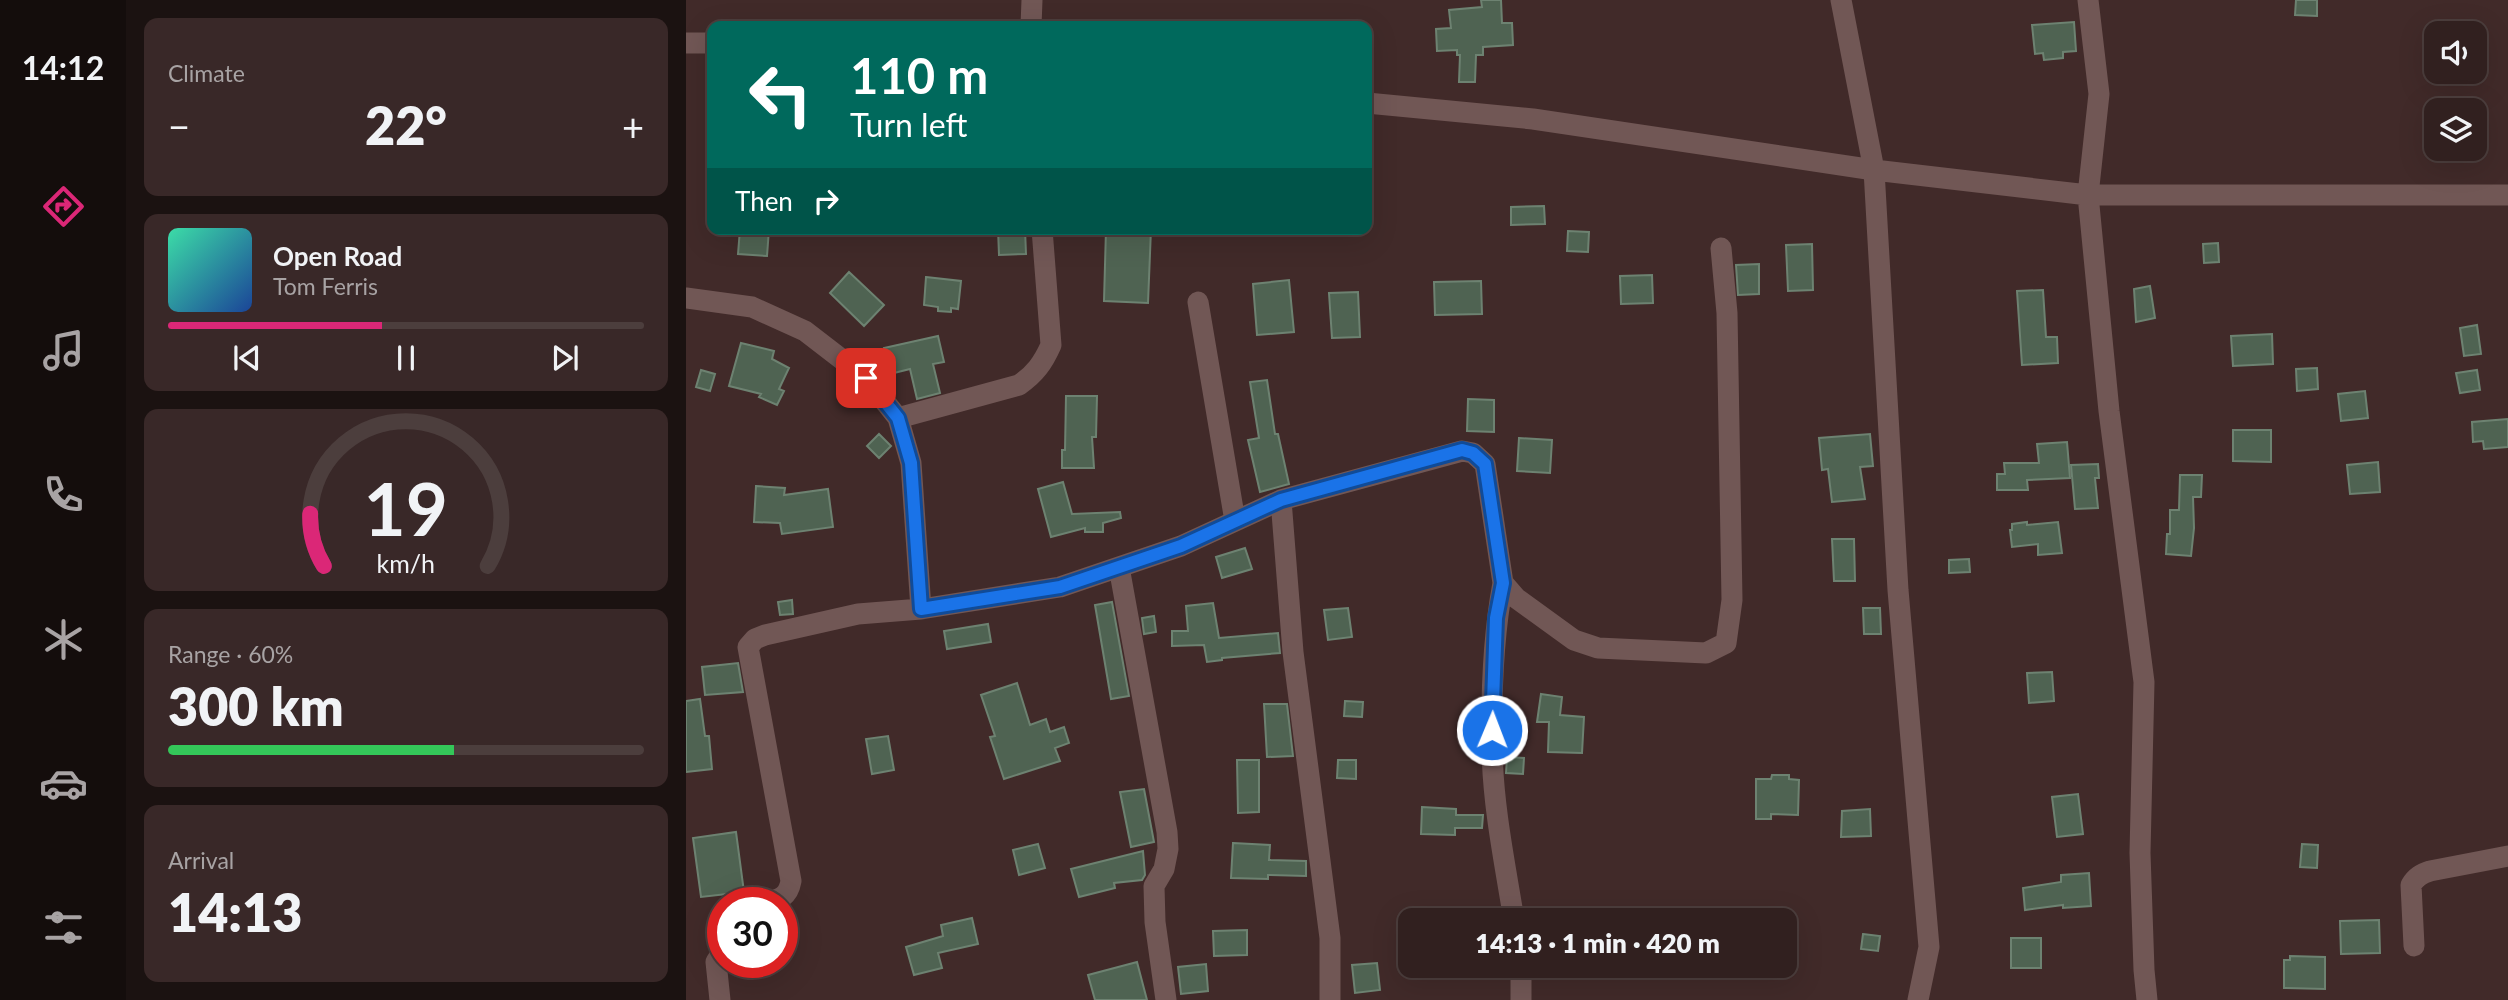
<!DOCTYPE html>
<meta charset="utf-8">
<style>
body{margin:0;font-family:Lato,sans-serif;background:#392828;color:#f1f3f6;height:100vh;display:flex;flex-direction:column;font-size:26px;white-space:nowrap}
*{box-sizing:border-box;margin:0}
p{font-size:23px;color:#a8a3a4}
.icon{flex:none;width:38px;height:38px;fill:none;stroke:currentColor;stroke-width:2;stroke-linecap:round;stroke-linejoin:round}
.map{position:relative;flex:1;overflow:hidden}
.panel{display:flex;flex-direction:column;gap:18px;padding:18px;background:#1b1211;width:560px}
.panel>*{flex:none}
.hud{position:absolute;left:21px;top:21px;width:665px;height:214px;border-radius:14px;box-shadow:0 7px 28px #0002,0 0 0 2px #4c3e3d;background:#00695c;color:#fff;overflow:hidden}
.tools{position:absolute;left:1738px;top:21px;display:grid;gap:14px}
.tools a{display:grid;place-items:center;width:63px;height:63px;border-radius:14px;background:#31201f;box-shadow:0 7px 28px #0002,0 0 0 2px #4c3e3d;font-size:35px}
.speed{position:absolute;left:21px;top:887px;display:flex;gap:14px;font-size:35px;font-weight:700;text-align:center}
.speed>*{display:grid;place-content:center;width:91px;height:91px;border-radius:50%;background:#31201f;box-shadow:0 7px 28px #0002,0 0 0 2px #4c3e3d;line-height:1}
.speed .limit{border:10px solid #d22;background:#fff;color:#111}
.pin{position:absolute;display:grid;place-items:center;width:60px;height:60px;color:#fff;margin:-30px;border-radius:14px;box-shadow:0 4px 10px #0006}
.me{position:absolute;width:77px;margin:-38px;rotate:1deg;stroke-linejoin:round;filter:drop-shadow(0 0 5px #0008)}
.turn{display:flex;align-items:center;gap:24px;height:147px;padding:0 28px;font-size:32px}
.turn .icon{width:91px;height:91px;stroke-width:2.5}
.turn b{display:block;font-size:49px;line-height:60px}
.then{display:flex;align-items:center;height:66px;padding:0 28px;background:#0003;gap:14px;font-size:26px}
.big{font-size:52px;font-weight:800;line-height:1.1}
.panel .card{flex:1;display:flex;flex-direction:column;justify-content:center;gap:10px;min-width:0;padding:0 24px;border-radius:14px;background:#392828}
.panel .dial{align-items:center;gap:0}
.dial svg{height:182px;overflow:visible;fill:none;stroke:#4c3e3d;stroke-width:7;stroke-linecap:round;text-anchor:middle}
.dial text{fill:#f1f3f6;stroke:none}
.song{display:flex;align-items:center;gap:21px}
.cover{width:84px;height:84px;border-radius:10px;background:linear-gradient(135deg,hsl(160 70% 55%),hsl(220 70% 35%))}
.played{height:7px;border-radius:4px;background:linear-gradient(90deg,#db2777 45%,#4c3e3d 45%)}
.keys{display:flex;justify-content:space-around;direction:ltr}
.heat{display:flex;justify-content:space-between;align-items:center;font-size:38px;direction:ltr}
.charge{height:10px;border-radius:5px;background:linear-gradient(90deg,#34c759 60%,#4c3e3d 0)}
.trip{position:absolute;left:712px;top:908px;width:399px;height:70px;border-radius:14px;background:#31201f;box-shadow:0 7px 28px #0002,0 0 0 2px #4c3e3d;font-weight:800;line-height:70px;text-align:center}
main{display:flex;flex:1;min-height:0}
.menu{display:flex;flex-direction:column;width:126px;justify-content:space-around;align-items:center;background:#140d0c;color:#a8a3a4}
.menu .icon{width:49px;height:49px}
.menu .selected{color:#db2777}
.menu b{font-size:32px;color:#f1f3f6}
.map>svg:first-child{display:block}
.building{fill:#4f6352;stroke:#6d8271;stroke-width:2}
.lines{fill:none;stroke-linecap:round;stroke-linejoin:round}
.minor{stroke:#715755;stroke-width:21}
.route-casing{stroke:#114b97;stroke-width:18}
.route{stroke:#1a73e8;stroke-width:12}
</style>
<main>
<nav class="menu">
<b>14:12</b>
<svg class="icon selected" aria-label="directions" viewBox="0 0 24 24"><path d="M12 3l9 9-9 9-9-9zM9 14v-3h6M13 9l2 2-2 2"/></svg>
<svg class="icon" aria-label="music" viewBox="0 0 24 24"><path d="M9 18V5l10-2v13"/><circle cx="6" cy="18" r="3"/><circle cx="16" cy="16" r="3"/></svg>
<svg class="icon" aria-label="phone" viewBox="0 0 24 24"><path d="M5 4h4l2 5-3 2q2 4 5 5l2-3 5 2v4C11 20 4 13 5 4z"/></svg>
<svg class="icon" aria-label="climate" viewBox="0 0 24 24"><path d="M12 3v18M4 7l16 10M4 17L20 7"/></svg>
<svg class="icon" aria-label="car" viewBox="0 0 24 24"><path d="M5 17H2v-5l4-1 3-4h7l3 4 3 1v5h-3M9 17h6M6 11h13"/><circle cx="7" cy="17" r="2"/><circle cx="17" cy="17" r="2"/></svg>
<svg class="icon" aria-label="filters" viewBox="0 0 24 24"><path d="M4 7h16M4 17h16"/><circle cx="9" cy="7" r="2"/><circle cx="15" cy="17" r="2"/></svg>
</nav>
<section class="panel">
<div class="card"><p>Climate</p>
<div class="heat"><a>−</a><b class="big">22°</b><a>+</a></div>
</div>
<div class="card">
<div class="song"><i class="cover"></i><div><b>Open Road</b><p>Tom Ferris</p></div></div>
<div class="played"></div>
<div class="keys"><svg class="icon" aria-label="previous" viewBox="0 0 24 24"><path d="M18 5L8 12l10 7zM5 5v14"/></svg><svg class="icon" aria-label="pause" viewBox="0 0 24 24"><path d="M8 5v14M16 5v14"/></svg><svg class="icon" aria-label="next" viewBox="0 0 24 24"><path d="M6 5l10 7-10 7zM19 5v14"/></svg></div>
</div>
<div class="card dial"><svg viewBox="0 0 100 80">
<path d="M14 69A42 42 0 1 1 86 69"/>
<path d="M14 69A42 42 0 0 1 8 46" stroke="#db2777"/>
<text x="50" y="56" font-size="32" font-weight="700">19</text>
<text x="50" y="72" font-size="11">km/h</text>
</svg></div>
<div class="card"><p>Range · 60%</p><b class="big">300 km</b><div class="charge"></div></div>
<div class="card"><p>Arrival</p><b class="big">14:13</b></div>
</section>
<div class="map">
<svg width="1822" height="1000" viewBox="0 0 1822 1000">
<rect width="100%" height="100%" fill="#412a29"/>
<path class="building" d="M795,0H815L816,23H826L827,45L797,47V55H790L789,82H773L774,55H771V50L751,51L750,29L765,28L763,10L796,7Z
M1610,0H1631V16L1609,15Z
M1388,22L1390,51L1377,52V58L1358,60L1357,53L1349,54L1346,25Z
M858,206L859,224L825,225V207Z
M54,229H83L81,256L52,254Z
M312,229H339L340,254L313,255Z
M420,229H465L462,303L418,301Z
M882,231L903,232L902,252L881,251Z
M1532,243L1533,262L1518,263L1517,244Z
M1126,244L1127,290L1102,291L1100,245Z
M1073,264V294L1052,295L1050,265Z
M163,272L198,305L178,326L144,293Z
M966,275L967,303L935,304L934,276Z
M240,277L275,281L272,309L265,308V312L252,311V307L238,305Z
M603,280L608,332L571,335L567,284Z
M795,281L796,314L749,315L748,282Z
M1464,286L1469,318L1450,322L1448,289Z
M1357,290L1360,337H1371L1372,363L1336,365L1331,291Z
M672,292L674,337L646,338L643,293Z
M1791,325L1795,354L1778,356L1774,328Z
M1586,334L1587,364L1547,366L1545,336Z
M252,336L258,362L247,364L254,393L231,399L224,369L204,374L198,348Z
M55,343L88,351L86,359L103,368L93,389L98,391L91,405L73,397L75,394L43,386Z
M1631,368L1632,389L1611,391L1610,369Z
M15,370L29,374L24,391L10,387Z
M1791,370L1794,390L1774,393L1770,373Z
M581,380L589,434H592L603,484L574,492L562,440L573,438L564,382Z
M1679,391L1682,418L1655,421L1652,394Z
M380,396H411L410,437H406L408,468H376V450H379Z
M782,399L808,400V432L781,431Z
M1822,419V447L1798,449L1797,441L1787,442L1786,422Z
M1547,430H1585V462L1547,461Z
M193,434L205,446L193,458L181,446Z
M1184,434L1187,466L1174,467L1179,499L1146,502L1142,469L1136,470L1133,438Z
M833,438L866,440L864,473L831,471Z
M1381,442L1384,478L1341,480L1342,490H1311V474H1319L1318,463H1353L1351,444Z
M1692,462L1694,492L1664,494L1661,465Z
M1412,464L1413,478H1409L1412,508L1389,509L1385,465Z
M1494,475H1516L1515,497H1507L1508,528L1505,556L1480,554L1481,534H1484V510H1493Z
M377,482L386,514L434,512L435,518L417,523V532H399V528L365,537L352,489Z
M70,486L99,488L98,495L142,489L147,527L96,534L94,523L68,522Z
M1341,522V525L1372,522L1376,553L1352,555V544L1326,547L1324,530H1326V524Z
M1146,539H1168L1169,581H1148Z
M559,548L566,569L536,578L530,557Z
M1283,559L1284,572L1263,573V560Z
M106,600L107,614L94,615L92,602Z
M426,602L443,696L425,699L409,605Z
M527,603L533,638L592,633L594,653L536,658V660L521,662L518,645L486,646V631H502L500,606Z
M662,608L666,637L642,640L638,610Z
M1177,608H1194L1195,634H1178Z
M468,616L470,632L458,634L456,618Z
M302,624L305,642L261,649L258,631Z
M52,663L57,692L19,695L16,667Z
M1366,672L1368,701L1343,703L1341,673Z
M331,683L344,725L360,719L364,732L378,727L383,743L369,748L374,761L318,779L304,737L309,736L295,695Z
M855,694L876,697L874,715L898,717L896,753L862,752L863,722H851Z
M14,699L19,736H23L26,769L0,772V701Z
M659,701L677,702L676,717L658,716Z
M578,704H601L607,756L581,757Z
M202,736L208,770L186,774L180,739Z
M821,757L838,758L837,774L820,773Z
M551,760H573V812L552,813Z
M652,760H670V779L651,778Z
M1086,775H1103V779L1113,780L1112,815L1085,814V819H1070V779H1085Z
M458,789L468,842L445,847L434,792Z
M1392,794L1397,834L1371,837L1366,797Z
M736,807L770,809V815H797L796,828H769V835L735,834Z
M1184,809L1185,836L1155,837L1156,811Z
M50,832L58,892L15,897L7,838Z
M547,843L584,845L583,860L620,861V876L582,875V879L545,878Z
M352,844L359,868L333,875L327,850Z
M1616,844L1632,845L1631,868L1614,867Z
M457,851L459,875L456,880L428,883L429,888L393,897L385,869Z
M1403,873L1405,906L1377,908V905L1339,910L1337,888L1375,882V875Z
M286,918L292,944L252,953L256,968L228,975L220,947L257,936L255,925Z
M1693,920L1694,953L1655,954L1654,921Z
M561,930V955L528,956L527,931Z
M1177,934L1194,936L1192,951L1175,949Z
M1325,938H1355V968H1325Z
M1604,956L1639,957V989L1598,988V960H1604Z
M451,962L461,1000H409L402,975Z
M691,963L694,990L669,993L666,965Z
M520,964L522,991L495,994L492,967Z"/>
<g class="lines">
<path class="minor" d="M1155,0L1188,170L1212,590L1243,947L1232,1000
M1402,0L1413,94L1402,195L1423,411L1458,682L1454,853L1458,970L1461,1000
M345,26L346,0
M0,43H26
M681,103L847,119L1188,170L1402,195H1822
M0,298L66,307L119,331L180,378L212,418L225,463L235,609
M512,302L549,521
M212,418L333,385C349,374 357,363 365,345L356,229
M595,500L607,652L644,938V1000
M433,567L481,832L482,849L478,869L468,886L469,922L480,1000
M817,583C807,637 805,694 806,749C807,807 819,864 828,920
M78,903C93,899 102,898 105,881L62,647L69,639L79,635L172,614L235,609L374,587L495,546L595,500L776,451L787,453L799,464L817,583L830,598L888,640L912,648L1020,653L1040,643L1046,600L1041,313L1035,248
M1728,946L1725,885C1730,877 1735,874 1744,871L1822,856
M835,966V1000
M34,1000L30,962L37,951"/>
</g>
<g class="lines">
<g class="route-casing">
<path id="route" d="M180,378L212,418L225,463L235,609L374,587L495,546L595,500L776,450L787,453L799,464L817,583L810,618L806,730"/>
</g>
<use href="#route" class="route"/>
</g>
</svg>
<div class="tools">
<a><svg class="icon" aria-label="sound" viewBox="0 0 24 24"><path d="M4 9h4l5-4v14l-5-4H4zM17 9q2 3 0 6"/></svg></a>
<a><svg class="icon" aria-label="layers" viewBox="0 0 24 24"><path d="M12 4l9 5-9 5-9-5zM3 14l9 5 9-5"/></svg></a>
</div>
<div class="speed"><div class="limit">30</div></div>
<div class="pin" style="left:180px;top:378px;background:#d93025"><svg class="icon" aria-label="arrive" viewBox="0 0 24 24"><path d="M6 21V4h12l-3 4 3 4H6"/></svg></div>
<svg class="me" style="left:806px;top:730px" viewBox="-20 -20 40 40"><circle r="17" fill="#1a73e8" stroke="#fff" stroke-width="3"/><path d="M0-11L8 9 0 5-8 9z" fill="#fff"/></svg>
<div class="trip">14:13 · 1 min · 420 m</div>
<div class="hud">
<div class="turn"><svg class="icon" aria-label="left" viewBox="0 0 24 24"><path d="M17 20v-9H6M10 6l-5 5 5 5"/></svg><div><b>110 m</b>Turn left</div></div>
<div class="then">Then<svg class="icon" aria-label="right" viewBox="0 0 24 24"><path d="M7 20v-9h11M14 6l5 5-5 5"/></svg></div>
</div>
</div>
</main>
